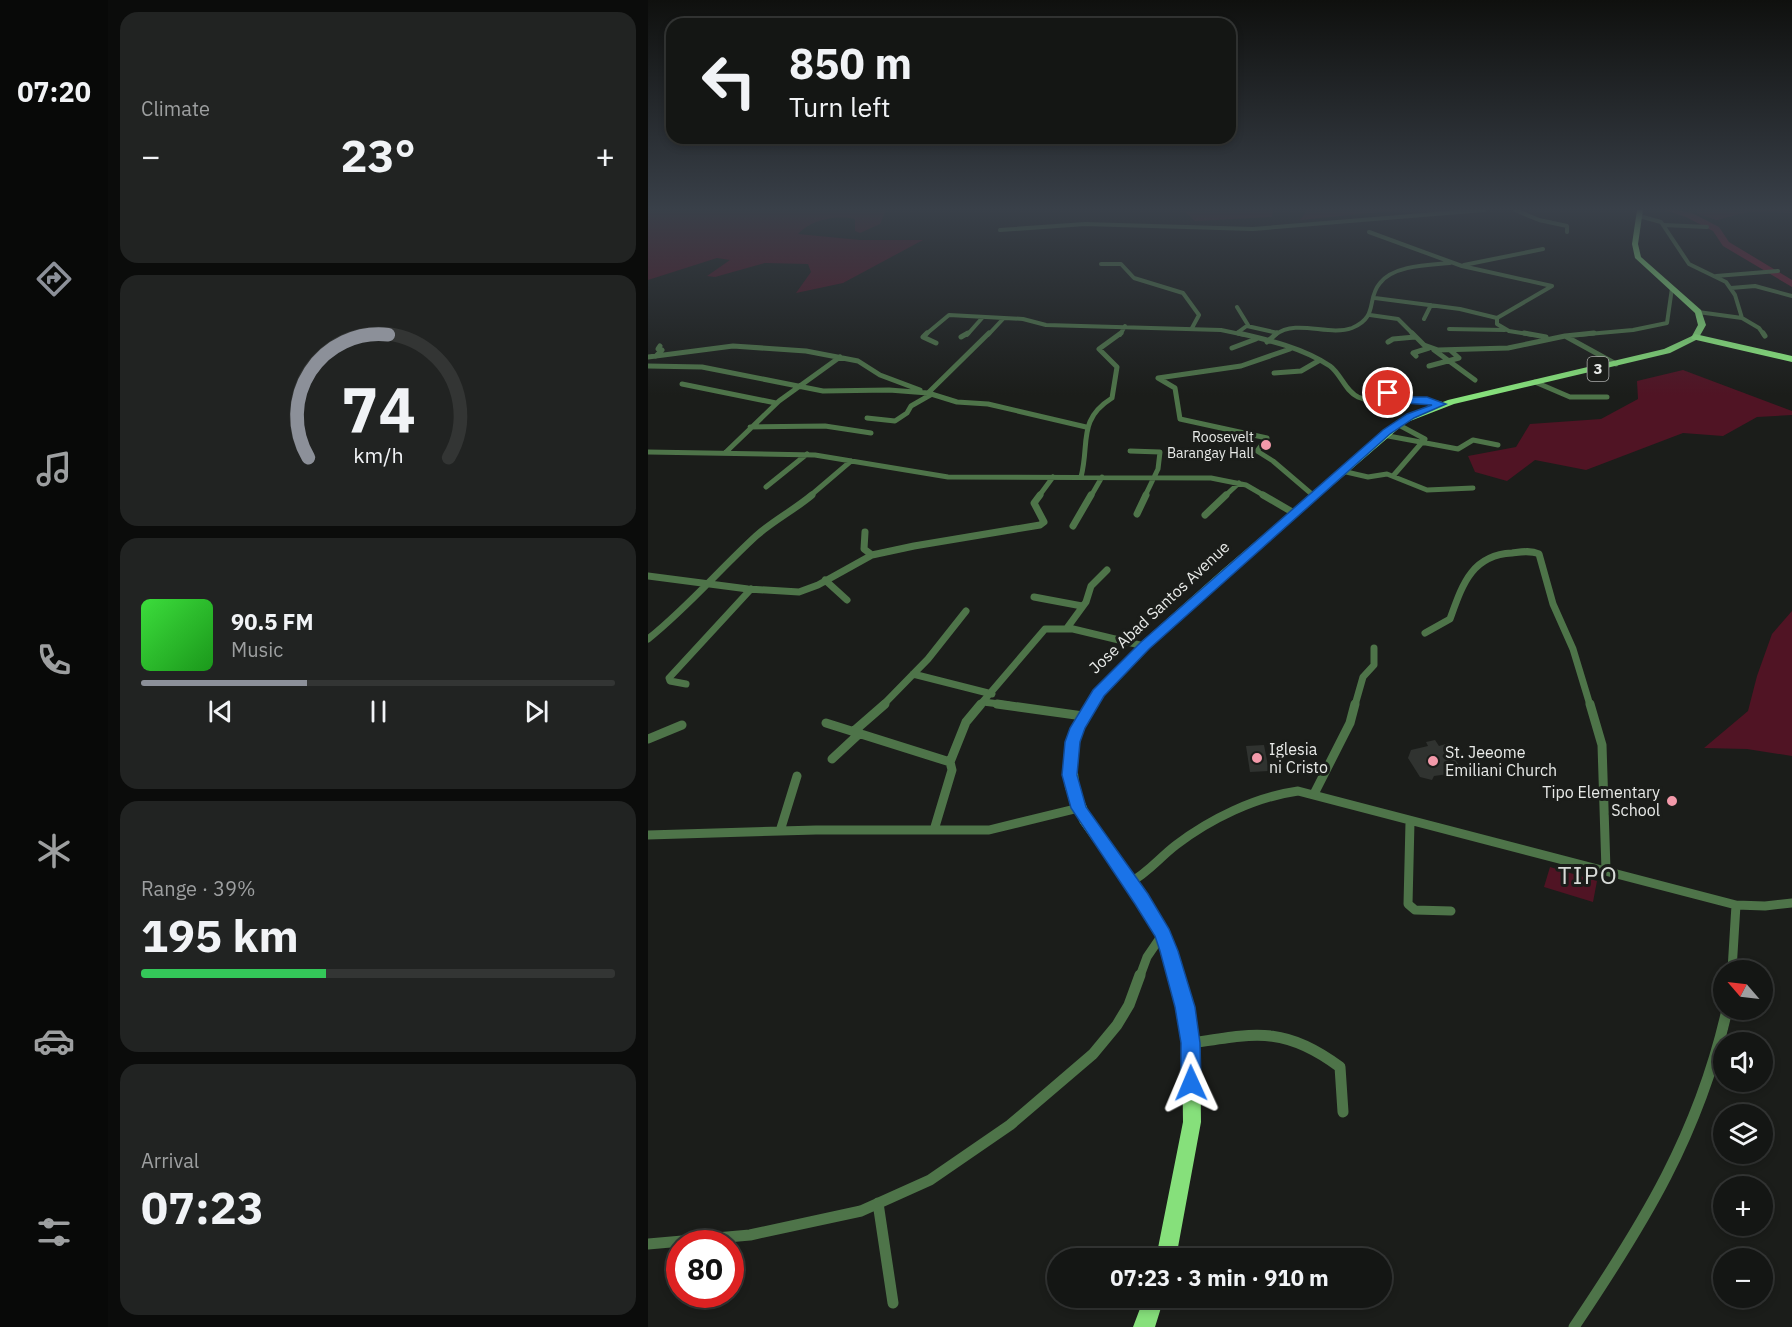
<!DOCTYPE html>
<meta charset="utf-8">
<style>
body{margin:0;font-family:"IBM Plex Sans",sans-serif;background:#212322;color:#f1f3f6;height:100vh;display:flex;flex-direction:column;font-size:22px;white-space:nowrap}
*{box-sizing:border-box;margin:0}
p{font-size:20px;color:#9d9fa0}
.icon{flex:none;width:33px;height:33px;fill:none;stroke:currentColor;stroke-width:2;stroke-linecap:round;stroke-linejoin:round}
.map{position:relative;flex:1;overflow:hidden}
.panel{display:flex;flex-direction:column;gap:12px;padding:12px;background:#0b0c0b;width:540px}
.panel>*{flex:none}
.guide{position:absolute;left:18px;top:18px;width:570px;height:126px;border-radius:18px;box-shadow:0 3px 9px #0003,0 0 0 2px #333534;background:#141614;color:#f1f3f6;overflow:hidden}
.needle{width:39px;rotate:298deg}
.fabs{position:absolute;left:1065px;top:960px;display:grid;gap:12px}
.fabs a{display:grid;place-items:center;width:60px;height:60px;border-radius:50%;background:#141614;box-shadow:0 3px 9px #0003,0 0 0 2px #333534;font-size:30px}
.speed{position:absolute;left:18px;top:1230px;display:flex;gap:12px;font-size:30px;font-weight:700;text-align:center}
.speed>*{display:grid;place-content:center;width:78px;height:78px;border-radius:50%;background:#141614;box-shadow:0 3px 9px #0003,0 0 0 2px #333534;line-height:1}
.speed .limit{border:9px solid #d22;background:#fff;color:#111}
.pin{position:absolute;display:grid;place-items:center;width:51px;height:51px;color:#fff;margin:-26px;border:3px solid #fff;border-radius:50%;box-shadow:0 2px 6px #0007}
.me{position:absolute;width:66px;margin:-33px;rotate:359deg;stroke-linejoin:round;filter:drop-shadow(0 0 4px #0008)}
.turn{display:flex;align-items:center;gap:21px;height:126px;padding:0 24px;font-size:27px}
.turn .icon{width:78px;height:78px;stroke-width:2.5}
.turn b{display:block;font-size:42px;line-height:51px}
.big{font-size:45px;font-weight:700;line-height:1.1}
.panel .widget{flex:1;display:flex;flex-direction:column;justify-content:center;gap:9px;min-width:0;padding:0 21px;border-radius:18px;background:#212322}
.panel .dial{align-items:center;gap:0}
.dial svg{height:156px;overflow:visible;fill:none;stroke:#333534;stroke-width:7;stroke-linecap:round;text-anchor:middle}
.dial text{fill:#f1f3f6;stroke:none}
.song{display:flex;align-items:center;gap:18px}
.cover{width:72px;height:72px;border-radius:9px;background:linear-gradient(135deg,hsl(120 70% 55%),hsl(120 70% 35%))}
.played{height:6px;border-radius:3px;background:linear-gradient(90deg,#8c9099 35%,#333534 35%)}
.keys{display:flex;justify-content:space-around;direction:ltr}
.heat{display:flex;justify-content:space-between;align-items:center;font-size:33px;direction:ltr}
.charge{height:9px;border-radius:4px;background:linear-gradient(90deg,#34c759 39%,#333534 0)}
.trip{position:absolute;left:399px;top:1248px;width:345px;height:60px;border-radius:30px;background:#141614;box-shadow:0 3px 9px #0003,0 0 0 2px #333534;font-weight:700;line-height:60px;text-align:center}
main{display:flex;flex:1;min-height:0}
.tab-bar{display:flex;flex-direction:column;width:108px;justify-content:space-around;align-items:center;background:#080908;color:#9d9fa0}
.tab-bar .icon{width:42px;height:42px}
.tab-bar .active{color:#8c9099}
.tab-bar b{font-size:27px;color:#f1f3f6}
.map>svg:first-child{display:block}
.green{fill:#501424}
.lines{fill:none;stroke-linecap:round;stroke-linejoin:round}
.river{fill:#6e1d33;fill-rule:evenodd}
.building{fill:#303330}
.minor-far4{stroke:#4e7449;stroke-width:4}
.minor-far3{stroke:#4e7449;stroke-width:5}
.minor-far2{stroke:#4e7449;stroke-width:7}
.minor-far1{stroke:#4e7449;stroke-width:9}
.minor{stroke:#4e7449;stroke-width:11}
.trunk{fill:#86e07b;fill-rule:evenodd}
.motorway{fill:#90f283;fill-rule:evenodd}
.route{fill:#1a73e8;stroke:#114b97;stroke-width:1.5}
.poi-dot{fill:#f39aaa;stroke:#1b1d1a;stroke-width:2}
.labels{text-anchor:middle;stroke-width:6;stroke-linejoin:round;paint-order:stroke}
.far-poi-label{font-size:14px;fill:#e8eae8;stroke:#1b1d1a;text-anchor:end}
.shield{fill:#1b1d1a;stroke:#aaacaa;stroke-width:1.5}
.shield-label{font-size:15px;font-weight:bold;fill:#e8eae8}
.street-label{font-size:16px;fill:#e8eae8;stroke:#1b1d1a}
.poi-label{font-size:16px;fill:#e8eae8;stroke:#1b1d1a;text-anchor:start}
.near-quarter-label{font-size:24px;letter-spacing:1.5px;fill:#d8dbd8;stroke:#1b1d1a}
</style>
<main>
<nav class="tab-bar">
<b>07:20</b>
<svg class="icon active" aria-label="directions" viewBox="0 0 24 24"><path d="M12 3l9 9-9 9-9-9zM9 14v-3h6M13 9l2 2-2 2"/></svg>
<svg class="icon" aria-label="music" viewBox="0 0 24 24"><path d="M9 18V5l10-2v13"/><circle cx="6" cy="18" r="3"/><circle cx="16" cy="16" r="3"/></svg>
<svg class="icon" aria-label="phone" viewBox="0 0 24 24"><path d="M5 4h4l2 5-3 2q2 4 5 5l2-3 5 2v4C11 20 4 13 5 4z"/></svg>
<svg class="icon" aria-label="climate" viewBox="0 0 24 24"><path d="M12 3v18M4 7l16 10M4 17L20 7"/></svg>
<svg class="icon" aria-label="car" viewBox="0 0 24 24"><path d="M5 17H2v-5l4-1 3-4h7l3 4 3 1v5h-3M9 17h6M6 11h13"/><circle cx="7" cy="17" r="2"/><circle cx="17" cy="17" r="2"/></svg>
<svg class="icon" aria-label="filters" viewBox="0 0 24 24"><path d="M4 7h16M4 17h16"/><circle cx="9" cy="7" r="2"/><circle cx="15" cy="17" r="2"/></svg>
</nav>
<section class="panel">
<div class="widget"><p>Climate</p>
<div class="heat"><a>−</a><b class="big">23°</b><a>+</a></div>
</div>
<div class="widget dial"><svg viewBox="0 0 100 80">
<path d="M14 69A42 42 0 1 1 86 69"/>
<path d="M14 69A42 42 0 0 1 55 6" stroke="#8c9099"/>
<text x="50" y="56" font-size="32" font-weight="700">74</text>
<text x="50" y="72" font-size="11">km/h</text>
</svg></div>
<div class="widget">
<div class="song"><i class="cover"></i><div><b>90.5 FM</b><p>Music</p></div></div>
<div class="played"></div>
<div class="keys"><svg class="icon" aria-label="previous" viewBox="0 0 24 24"><path d="M18 5L8 12l10 7zM5 5v14"/></svg><svg class="icon" aria-label="pause" viewBox="0 0 24 24"><path d="M8 5v14M16 5v14"/></svg><svg class="icon" aria-label="next" viewBox="0 0 24 24"><path d="M6 5l10 7-10 7zM19 5v14"/></svg></div>
</div>
<div class="widget"><p>Range · 39%</p><b class="big">195 km</b><div class="charge"></div></div>
<div class="widget"><p>Arrival</p><b class="big">07:23</b></div>
</section>
<div class="map">
<svg width="1144" height="1327" viewBox="0 0 1144 1327">
<rect width="100%" height="100%" fill="#1b1d1a"/>
<path class="green" d="M0,210H238L232,224L212,233L207,231V219C188,215 164,219 150,234L212,240H275L195,283L148,293L163,272L160,264L117,263L67,277L59,276L82,260L69,258L0,280Z
M548,210H625L624,217L547,221L538,212Z
M659,210H753L652,220Z
M1049,210H1144V213L1104,211L1069,220L1049,214Z
M1035,370L1144,411V415L1109,417L1075,436L1035,433L938,470L887,460L859,481L827,472L820,456L868,447L882,424L953,419L990,399L989,381Z
M1144,611V756L1099,749L1056,748L1100,711L1109,676L1124,634Z
M902,867L949,881L945,902L896,887Z"/>
<g class="lines">
<path class="river" d="M1017,210H1030L1044,213L1071,227L1081,242L1144,280V287L1075,246L1065,231L1038,217Z"/>
</g>
<path class="building" d="M787,740L791,746L801,743L805,749L801,751L811,765L808,773L786,776L784,780L772,777L760,758L763,750L780,746L778,742Z
M616,745L621,771L602,772L598,746Z"/>
<g class="lines">
<path class="minor-far4" d="M867,210L891,220L919,226V232
M991,216L1013,222L1041,264L1078,282L1087,295L1094,318L1111,328L1116,335
M1016,225L1059,227
M352,230L437,224L605,229L836,210
M721,232L814,266L904,286L849,318
M453,264H473L486,278L535,293L551,315L544,328
M816,265L895,249
M1068,276L1130,271
M1083,288L1107,286L1144,296
M727,298L812,309L849,318
M589,307L600,325L589,333
M1050,312L1094,318
M722,315L750,319L766,335
M849,318V324L861,331L885,335
M776,319L783,305
M599,326L630,333
M801,329L857,330
M277,335L301,315L375,319L398,325L573,330L597,335
M319,335L335,317
M340,335L355,319
M472,335L477,326
M627,335C649,318 680,337 704,328C731,317 718,299 732,283C746,265 781,265 802,263
M929,335L985,330L1019,323L1024,288"/>
<path class="minor-far3" d="M279,333L275,337L288,343
M590,333C621,340 655,348 682,366C693,374 697,391 710,397C736,408 766,396 793,404
M764,333L776,345L790,350L860,348L917,336L946,333
M876,333L898,337
M1115,333L1117,336
M917,336L968,364
M313,337L320,333
M619,342L629,333
M740,342L745,339L767,337
M584,348L608,339
M786,350L827,380
M8,356L14,350L10,349L12,346
M768,356L765,353L781,348
M0,357L85,346L158,351L210,361L232,375L272,390
M0,366L54,367L175,391L241,390L280,393L309,402L340,404L438,427
M781,366L811,358L802,350
M626,373L653,371L672,360
M510,378L527,388L532,419L619,438L609,451L625,461L666,496
M510,378L593,366L642,349
M887,382L922,397H959
M727,383L747,400
M34,384L128,403
M280,393L341,333
M219,418L247,421L259,413L263,406L284,394
M102,427L177,426L223,433
M735,435L810,449L825,440L850,445
M482,451L512,452L510,469L497,496
M0,452L167,455L300,477L563,478L598,485L617,496
M77,453L131,401L192,357
M694,471L720,477L739,474L779,490L825,488
M745,476L777,439L749,424
M433,477C442,443 429,420 464,398L469,367L451,349L473,333
M118,487L159,454
M162,496L203,461
M391,496L405,477
M443,496L454,477
M577,496L591,483"/>
<path class="minor-far2" d="M615,495L646,513
M489,514L498,495
M557,515L578,495
M425,526L443,495
M217,532L216,549L224,555
M0,576L100,589L151,592L170,585L224,555L266,546L392,525L396,522L386,503L392,495
M177,580L199,600
M386,597L434,606
M419,628L438,602L443,586L459,570
M777,633L802,619C814,586 823,555 864,553C873,552 882,550 891,554L905,604L925,649L942,705
M0,639C39,608 71,570 108,536C125,521 146,510 164,495
M265,674L344,694
M38,684L22,681L21,678L103,589
M335,702L360,705
M235,705L280,659L318,611
M332,705L397,629H425L496,646
M707,705L715,677L726,665V648"/>
<path class="minor-far1" d="M349,704L435,716
M942,704L954,745L958,870
M178,723L302,762L304,770L286,830
M206,731L237,704
M0,739L34,725
M184,759L212,733
M302,762L318,722L333,704
M666,794L702,723L707,704
M762,822L760,904L767,910L803,911
M132,831L149,776
M0,835L168,830H341L431,808
M481,883C500,873 511,858 528,845C562,819 607,797 650,791L1088,905L1117,906L1144,903
M1084,970L1088,905
M492,976L499,957L514,935"/>
<path class="minor" d="M544,1043C608,1033 637,1026 692,1067L695,1112
M230,1203L245,1303
M0,1244L102,1235L213,1211L282,1180L362,1125L445,1054L469,1025L481,1005L492,975
M926,1327C996,1223 1051,1134 1079,1010"/>
<path class="trunk" d="M989,210H995L990,244L993,257L1053,310L1058,325L1050,339L1022,353L806,404L757,423L582,574L500,649L454,696L441,716L435,728L429,758L431,788L443,817L499,895L523,934L545,1007L552,1043L553,1122L528,1258H508L535,1122L534,1043L529,1007L507,935L489,903L432,823L417,788L415,758L423,728L429,716L446,690L492,643L574,570L751,419L800,400L1016,349L1044,336L1050,325L1047,313L987,258L984,244Z
M496,1298H516L507,1327H485Z"/>
<path class="motorway" d="M1047,334L1144,356V362L1044,339L1043,337Z"/>
</g>
<linearGradient id="sky" x2="0" y2="1"><stop stop-color="#0f100e"/><stop offset="0.53" stop-color="#394049"/><stop offset="1" stop-color="#394049" stop-opacity="0"/></linearGradient>
<rect width="1144" height="395" fill="url(#sky)"/>
<path class="route" d="M736,391H743L749,397H779L798,404L766,418L742,434L501,649L456,696L437,728L432,742L429,775L438,807L500,894L521,929L530,951L547,1007L552,1043L553,1083L550,1089L543,1092L536,1089L533,1083V1043L527,1007L512,951L507,936L487,904L423,808L414,775L417,742L422,728L445,690L492,643L735,430L759,414L784,405L743,402L735,393Z"/>
<g class="poi-dot">
<circle cx="618" cy="445" r="6"/>
<circle cx="609" cy="758" r="6"/>
<circle cx="785" cy="761" r="6"/>
<circle cx="1024" cy="801" r="6"/>
</g>
<g class="labels">
<g class="far-poi-label">
<text x="606" y="442">Roosevelt<tspan x="606" dy="16">Barangay Hall</tspan></text>
</g>
<rect class="shield" x="939.5" y="357" width="21" height="24" rx="4.5"/>
<g class="shield-label">
<text x="950" y="374">3</text>
</g>
<g class="street-label">
<text transform="translate(511 607) rotate(-43)" y="6">Jose Abad Santos Avenue</text>
</g>
<g class="poi-label">
<text x="621" y="755">Iglesia<tspan x="621" dy="18">ni Cristo</tspan></text>
<text x="797" y="758">St. Jeeome<tspan x="797" dy="18">Emiliani Church</tspan></text>
<text x="1012" y="798" text-anchor="end">Tipo Elementary<tspan x="1012" dy="18">School</tspan></text>
</g>
<g class="near-quarter-label">
<text x="940" y="884">TIPO</text>
</g>
</g>
</svg>
<div class="fabs">
<a><svg class="needle" viewBox="-14 -14 28 28"><path d="M0-13l5 13h-10z" fill="#e53935"/><path d="M0 13l5-13h-10z" fill="#9d9fa0"/></svg></a>
<a><svg class="icon" aria-label="sound" viewBox="0 0 24 24"><path d="M4 9h4l5-4v14l-5-4H4zM17 9q2 3 0 6"/></svg></a>
<a><svg class="icon" aria-label="layers" viewBox="0 0 24 24"><path d="M12 4l9 5-9 5-9-5zM3 14l9 5 9-5"/></svg></a>
<a>+</a>
<a>−</a>
</div>
<div class="speed"><div class="limit">80</div></div>
<div class="pin" style="left:740px;top:393px;background:#d93025"><svg class="icon" aria-label="arrive" viewBox="0 0 24 24"><path d="M6 21V4h12l-3 4 3 4H6"/></svg></div>
<svg class="me" style="left:543px;top:1083px" viewBox="-20 -20 40 40"><path d="M0-17L14 15 0 8-14 15z" fill="#1a73e8" stroke="#fff" stroke-width="4"/></svg>
<div class="trip">07:23 · 3 min · 910 m</div>
<div class="guide">
<div class="turn"><svg class="icon" aria-label="left" viewBox="0 0 24 24"><path d="M17 20v-9H6M10 6l-5 5 5 5"/></svg><div><b>850 m</b>Turn left</div></div>
</div>
</div>
</main>
